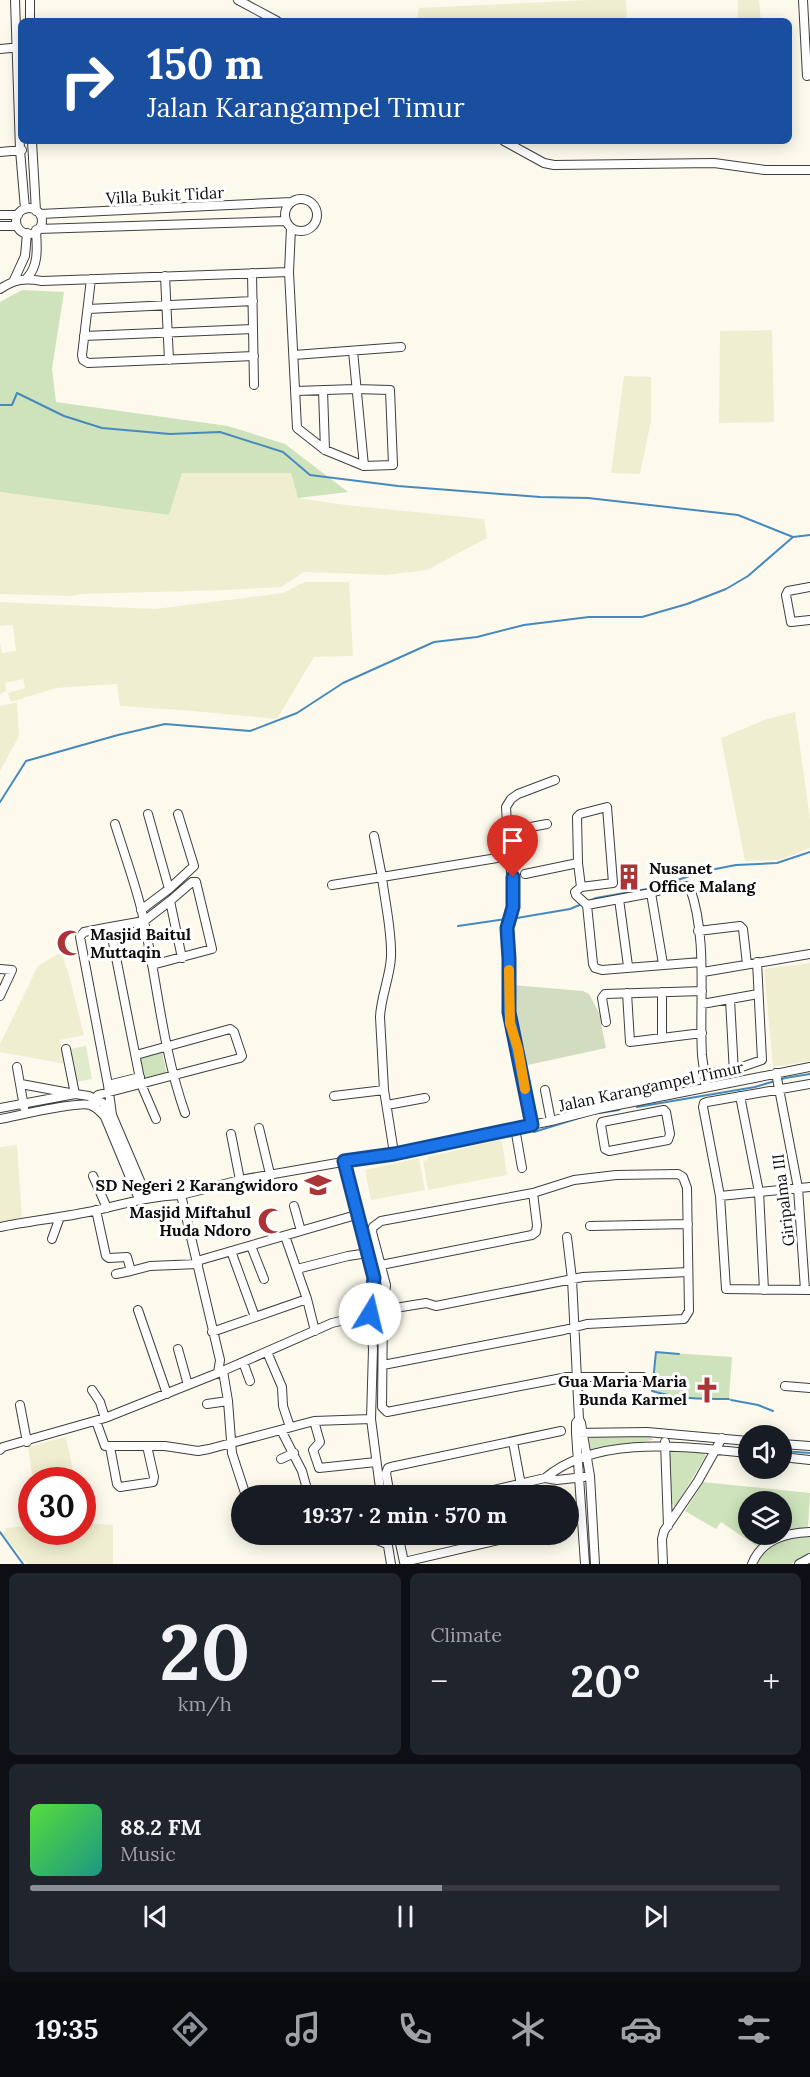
<!DOCTYPE html>
<meta charset="utf-8">
<style>
body{margin:0;font-family:Lora,serif;background:#20242c;color:#f1f3f6;height:100vh;display:flex;flex-direction:column;font-size:22px;white-space:nowrap}
*{box-sizing:border-box;margin:0}
p{font-size:20px;color:#9ea1a6}
.icon{flex:none;width:33px;height:33px;fill:none;stroke:currentColor;stroke-width:2;stroke-linecap:round;stroke-linejoin:round}
.map{position:relative;height:1564px;overflow:hidden}
.details{display:flex;flex-direction:column;gap:9px;padding:9px;background:#0d0f14;flex:1}
.details>*{flex:none}
.hud{position:absolute;left:18px;top:18px;width:774px;height:126px;border-radius:9px;box-shadow:0 3px 15px #0003;background:#1a4fa0;color:#fff;overflow:hidden}
.controls{position:absolute;left:738px;top:1425px;display:grid;gap:12px}
.controls a{display:grid;place-items:center;width:54px;height:54px;border-radius:50%;background:#171b24;box-shadow:0 3px 15px #0003;font-size:30px}
.speed{position:absolute;left:18px;top:1467px;display:flex;gap:12px;font-size:30px;font-weight:700;text-align:center}
.speed>*{display:grid;place-content:center;width:78px;height:78px;border-radius:50%;background:#171b24;box-shadow:0 3px 15px #0003;line-height:1}
.speed .limit{border:9px solid #d22;background:#fff;color:#111}
.pin{position:absolute;display:grid;place-items:center;width:51px;height:51px;color:#fff;margin:-62px -26px;border-radius:50% 50% 50% 0;rotate:-45deg;box-shadow:0 0 6px #0007}
.pin .icon{rotate:45deg}
.me{position:absolute;width:66px;margin:-33px;rotate:9deg;stroke-linejoin:round;filter:drop-shadow(0 0 4px #0008)}
.turn{display:flex;align-items:center;gap:21px;height:126px;padding:0 30px;font-size:27px}
.turn .icon{width:78px;height:78px;stroke-width:2.5}
.turn b{display:block;font-size:42px;line-height:51px}
.big{font-size:45px;font-weight:700;line-height:1.1}
.details .card{flex:1;display:flex;flex-direction:column;justify-content:center;gap:9px;min-width:0;padding:0 21px;border-radius:9px;background:#20242c}
.details .dial{align-items:center;gap:0}
.dial b{font-size:78px;line-height:1}
.song{display:flex;align-items:center;gap:18px}
.cover{width:72px;height:72px;border-radius:9px;background:linear-gradient(135deg,hsl(110 70% 55%),hsl(170 70% 35%))}
.played{height:6px;border-radius:3px;background:linear-gradient(90deg,#8c9099 55%,#363941 55%)}
.keys{display:flex;justify-content:space-around;direction:ltr}
.heat{display:flex;justify-content:space-between;align-items:center;font-size:33px;direction:ltr}
.details .tiles{flex:1;display:grid;gap:9px;grid-template-columns:1fr 1fr}
.card:last-child{grid-column:span 2}
.trip{position:absolute;left:231px;top:1485px;width:348px;height:60px;border-radius:30px;background:#171b24;box-shadow:0 3px 15px #0003;font-weight:700;line-height:60px;text-align:center}
.tab-bar{display:flex;height:96px;justify-content:space-around;align-items:center;background:#090b0e;color:#9ea1a6}
.tab-bar .icon{width:42px;height:42px}
.tab-bar .current{color:#8c9099}
.tab-bar b{font-size:27px;color:#f1f3f6}
.map>svg:first-child{display:block}
.farmland{fill:#f0eed0}
.green{fill:#cee3bb}
.cemetery{fill:#d2dcc1}
.pitch{fill:#dfebcb}
.lines{fill:none;stroke-linecap:round;stroke-linejoin:round}
.stream{stroke:#4789bd;stroke-width:2}
.minor-casing{stroke:#3f3f3f;stroke-width:10}
.minor{stroke:#fff;stroke-width:8}
.route-casing{stroke:#114b97;stroke-width:15}
.route{stroke:#1a73e8;stroke-width:10}
.slow{stroke:#f59e0b;stroke-width:10}
.labels{text-anchor:middle;stroke-width:6;stroke-linejoin:round;paint-order:stroke}
.street-label{font-size:16px;fill:#0c0c0c;stroke:#fff}
.poi-label{font-size:16px;font-weight:bold;fill:#0c0c0c;stroke:#fff;text-anchor:end}
</style>
<div class="map">
<svg width="810" height="1564" viewBox="0 0 810 1564">
<rect width="100%" height="100%" fill="#fdfaed"/>
<path class="farmland" d="M588,0H626L627,21H417L419,8Z
M738,0H759L761,21H738Z
M772,330L774,422L719,423L720,331Z
M624,376L651,377V421L640,474L611,473Z
M182,473H291L298,498L346,505L484,519L487,538L427,570L386,575L304,572L281,587L227,590L81,594L72,596L0,594V492L169,515Z
M305,582H349L353,656L314,657L277,719L192,711L120,706L117,684L56,688L11,702L8,693L25,688L23,679L5,683L6,691L0,694V643L2,653L16,651L13,625L0,626V602L155,609L283,593Z
M17,702L19,736L0,771V706Z
M795,712L810,819V848L779,860L745,861L721,738L767,719Z
M61,952L69,975L84,1035L60,1040L66,1064L0,1052V1044L38,966Z
M810,963V1061L773,1067L764,969Z
M499,1140L502,1141L507,1175L428,1190L423,1161L428,1160V1157Z
M17,1145L22,1218L0,1223V1147Z
M419,1158L425,1190L371,1200L365,1170Z
M66,1437L75,1480H33L28,1447Z
M25,1486H31L32,1532H82L83,1523L113,1525V1564H28L3,1535L6,1528L26,1526Z"/>
<path class="green" d="M22,290L64,292L52,369L56,402L228,426L285,444L348,492L298,498L291,473H182L169,515L0,492V302Z
M162,1052L167,1075L144,1081L139,1057Z
M657,1352L732,1357L729,1398C702,1400 678,1398 652,1391Z
M646,1435L651,1436L653,1440L595,1450L591,1449L588,1439L595,1436Z
M674,1450L702,1451L706,1456L675,1507L671,1502L669,1454Z
M703,1482L810,1493L808,1527L782,1531V1502H748V1534L772,1535L758,1547L721,1522L716,1529L685,1511Z
M810,1536V1553L791,1564H756C768,1543 786,1537 810,1536Z"/>
<path class="cemetery" d="M512,985L583,991L589,994L599,1013L606,1048L523,1066L512,1024Z"/>
<path class="pitch" d="M86,1046L92,1079L76,1082L70,1049Z"/>
<g class="lines">
<path class="stream" d="M0,405H12L17,393L64,416L102,428L170,434L220,432L283,452L310,475L398,486L540,497L588,498L738,515L793,537L810,535
M0,802L26,761L118,735L165,724L250,731L297,713L343,683L434,642L477,637L524,625L589,617H642L687,604L726,589L748,576L793,537
M587,902L596,898L653,888L705,871L736,865L777,863L810,852
M511,919L570,909L582,904
M458,926L506,919
M637,1107L755,1087L785,1078L810,1074
M534,1132L592,1114L619,1110
M679,1354L656,1352L652,1391C678,1399 702,1399 729,1399
M731,1400L758,1405L773,1411
M782,1451L810,1453
M0,1532L23,1564"/>
<g class="minor-casing">
<path id="minor" d="M15,0L20,150L25,209
M30,0V21
M238,0L277,21
M803,0L807,76L810,75
M0,49L21,47
M32,141L36,211
M504,141L544,163L554,165L714,163L765,170H810
M0,152L22,150
M285 215a16 16 0 1 1 32 0a16 16 0 1 1-32 0Z
M16 221a13 13 0 1 1 26 0a13 13 0 1 1-26 0Z
M40,214L291,202
M0,215H18
M0,226H17
M291,228L289,272L297,428L325,450L364,466L393,465L390,390L355,389L296,391
M38,229L286,221
M252,273L254,385
M165,276L169,360
M27,278C39,265 37,248 36,230
M91,279L82,355L83,360L88,363L254,356
M14,280L25,256L27,233
M0,289C15,279 25,278 42,281L289,272
M88,309L253,301
M84,336L253,329
M353,351L364,466
M294,355L401,347
M323,390L325,450
M810,587L788,591L786,595L791,622L810,620
M148,814L169,889
M115,824C124,853 135,883 142,912C157,979 162,1048 185,1113
M508,831L547,824
M525,874L578,863
M332,885L382,877L374,836
M581,887L578,863L577,817L580,814L607,807L613,883L581,887L575,892L576,895L587,905L593,964L595,968L602,970L701,962
M651,893L663,964
M619,899L628,966
M587,905L651,893L674,886H687L690,888C708,938 699,1003 702,1055C703,1066 706,1076 705,1087
M141,910L169,889L194,866L178,814
M110,927L84,932L80,937L108,1085L112,1115
M698,931L740,926L743,929L747,964
M152,965L212,949L196,882H192L170,901
M0,969L12,970L0,996
M703,972L810,954
M627,993L630,1042L702,1033
M730,1000L734,1073
M702,1004L758,994
M606,1022L602,998L605,994L702,991
M662,1037V992
M17,1067L24,1107
M776,1073L798,1188L805,1290
M705,1074L733,1070L762,1060L757,962
M21,1084L75,1094L66,1049
M810,1084L707,1102L704,1103L703,1107L720,1196L726,1289L810,1290
M108,1085L140,1077
M545,1090L551,1121
M334,1096L384,1090
M740,1096L759,1192L764,1290
M90,1105L98,1095L240,1058L242,1056L234,1032L230,1029L136,1055
M387,1105L425,1098
M0,1108L75,1094L89,1096L103,1103L112,1115L147,1197
M664,1110L666,1112L670,1134L668,1140L609,1151L605,1149L601,1125L602,1122Z
M0,1119C17,1116 78,1101 90,1105C96,1107 101,1112 105,1117L139,1199
M156,1119L141,1084L110,927L144,921L170,901L182,958
M532,1125L509,1012V959L507,928L514,895L509,856L506,807L511,799L518,794L555,780
M259,1128L270,1174
M515,1128L522,1168
M231,1134L240,1180
M394,1153L384,1090L380,1017C381,996 390,977 391,957C392,931 385,903 382,877L509,856
M344,1161L374,1278L370,1314L373,1349L371,1419L381,1496
M93,1176L107,1208
M720,1196L810,1187
M294,1206L301,1231
M96,1210L106,1256L109,1258L127,1257L131,1271L150,1266L198,1264
M590,1226L688,1224
M0,1227C29,1221 59,1218 88,1212C120,1205 149,1196 181,1195
M285,1236L307,1299L315,1331
M567,1237L572,1279L579,1419L576,1423V1433L585,1564
M52,1239L60,1217
M251,1246L264,1279
M231,1251L255,1317
M197,1261L356,1215
M381,1265L532,1235L536,1232L537,1225L533,1193
M297,1269L348,1256L368,1253
M116,1274L131,1271
M138,1310L167,1394
M383,1310L426,1303L436,1306L583,1277L688,1272
M212,1332L307,1299
M178,1349L188,1385
M267,1352L282,1387L283,1406L290,1427
M243,1362L250,1381
M383,1365L564,1330L587,1324L684,1319L689,1311L687,1188L683,1177L678,1174L616,1175L574,1180L533,1193L381,1221L373,1227L372,1232L386,1285L383,1310L382,1407L387,1412L567,1377H643
M223,1371L228,1401L232,1453L246,1496
M218,1373L332,1323L370,1314
M785,1386L810,1388
M92,1390L100,1402L105,1418
M207,1404L228,1401
M20,1405L27,1442
M579,1419L581,1423L590,1476L595,1564
M96,1421L105,1446H165L198,1451L209,1449L314,1421L371,1419
M314,1421L320,1442L313,1450L319,1468L376,1462
M281,1430L302,1471L309,1496
M576,1433L647,1432L748,1441
M513,1442L523,1496
M665,1442L668,1526
M782,1444L810,1446
M110,1447L117,1484L120,1487L153,1482L154,1477L147,1446
M0,1450L3,1447L105,1418L218,1373L220,1360L181,1195L240,1180L394,1153L551,1121L598,1109L810,1067
M782,1457L810,1460
M281,1459L294,1453
M545,1478C598,1434 685,1447 748,1453
M352,1494L380,1489
M390,1496L386,1473L388,1468L391,1467L561,1431
M468,1496L545,1478L557,1480L584,1477
M362,1534L387,1544
M386,1534L391,1564
M398,1534L404,1562L525,1534
M663,1564L662,1539L664,1531L698,1481L722,1438
M752,1564C762,1539 786,1533 810,1532
M799,1564L810,1558"/>
</g>
<use href="#minor" class="minor"/>
</g>
<g class="lines">
<g class="route-casing">
<path id="route" d="M370,1314L374,1278L344,1161L394,1154L532,1125L509,1012V959L507,928L513,907V877"/>
</g>
<use href="#route" class="route"/>
<path class="slow" d="M509,970L510,1023L518,1049L525,1089"/>
</g>
<defs>
<g id="building-bare" transform="scale(2.07)"><path d="M-4-6H4V6H1V3H-1V6H-4ZM-2.5-4.3h1.7v1.8h-1.7ZM.8-4.3h1.7v1.8H.8ZM-2.5-1h1.7V.8h-1.7ZM.8-1h1.7V.8H.8Z" fill="#ab3536" stroke="#fff" stroke-width="2.5" paint-order="stroke"/></g>
<g id="mosque-bare" transform="scale(2.07)"><path d="M3.5-4.9A6 6 0 1 0 3.5 4.9A5 5 0 1 1 3.5-4.9Z" fill="#ab3536" stroke="#fff" stroke-width="2.5" paint-order="stroke"/></g>
<g id="school-bare" transform="scale(2.07)"><path d="M0-5L7-2L0 1L-7-2ZM-4 1L0 2.5L4 1V4Q0 6-4 4Z" fill="#ab3536" stroke="#fff" stroke-width="2.5" paint-order="stroke"/></g>
<g id="church-bare" transform="scale(2.07)"><path d="M-1.2-6h2.4v3.5h3.3v2.4h-3.3V6h-2.4V-.1h-3.3v-2.4h3.3Z" fill="#ab3536" stroke="#fff" stroke-width="2.5" paint-order="stroke"/></g>
</defs>
<g fill-rule="evenodd">
<use href="#building-bare" x="629" y="877"/>
<use href="#mosque-bare" x="70" y="943"/>
<use href="#school-bare" x="318" y="1185"/>
<use href="#mosque-bare" x="271" y="1221"/>
<use href="#church-bare" x="707" y="1390"/>
</g>
<g class="labels">
<g class="street-label">
<text transform="translate(165 195) rotate(-3)" y="6">Villa Bukit Tidar</text>
<text transform="translate(651 1086) rotate(-12)" y="6">Jalan Karangampel Timur</text>
<text transform="translate(783 1200) rotate(-97)" y="6">Giripalma III</text>
</g>
<g class="poi-label">
<text x="649" y="874" text-anchor="start">Nusanet<tspan x="649" dy="18">Office Malang</tspan></text>
<text x="90" y="940" text-anchor="start">Masjid Baitul<tspan x="90" dy="18">Muttaqin</tspan></text>
<text x="298" y="1191">SD Negeri 2 Karangwidoro</text>
<text x="251" y="1218">Masjid Miftahul<tspan x="251" dy="18">Huda Ndoro</tspan></text>
<text x="687" y="1387">Gua Maria Maria<tspan x="687" dy="18">Bunda Karmel</tspan></text>
</g>
</g>
</svg>
<div class="controls">
<a><svg class="icon" aria-label="sound" viewBox="0 0 24 24"><path d="M4 9h4l5-4v14l-5-4H4zM17 9q2 3 0 6"/></svg></a>
<a><svg class="icon" aria-label="layers" viewBox="0 0 24 24"><path d="M12 4l9 5-9 5-9-5zM3 14l9 5 9-5"/></svg></a>
</div>
<div class="speed"><div class="limit">30</div></div>
<div class="pin" style="left:513px;top:877px;background:#d93025"><svg class="icon" aria-label="arrive" viewBox="0 0 24 24"><path d="M6 21V4h12l-3 4 3 4H6"/></svg></div>
<svg class="me" style="left:370px;top:1314px" viewBox="-20 -20 40 40"><circle r="19" fill="#fff"/><path d="M0-13L10 11 0 6-10 11z" fill="#1a73e8"/></svg>
<div class="trip">19:37 · 2 min · 570 m</div>
<div class="hud">
<div class="turn"><svg class="icon" aria-label="right" viewBox="0 0 24 24"><path d="M7 20v-9h11M14 6l5 5-5 5"/></svg><div><b>150 m</b>Jalan Karangampel Timur</div></div>
</div>
</div>
<section class="details">
<div class="tiles">
<div class="card dial"><b>20</b><p>km/h</p></div>
<div class="card"><p>Climate</p>
<div class="heat"><a>−</a><b class="big">20°</b><a>+</a></div>
</div>
<div class="card">
<div class="song"><i class="cover"></i><div><b>88.2 FM</b><p>Music</p></div></div>
<div class="played"></div>
<div class="keys"><svg class="icon" aria-label="previous" viewBox="0 0 24 24"><path d="M18 5L8 12l10 7zM5 5v14"/></svg><svg class="icon" aria-label="pause" viewBox="0 0 24 24"><path d="M8 5v14M16 5v14"/></svg><svg class="icon" aria-label="next" viewBox="0 0 24 24"><path d="M6 5l10 7-10 7zM19 5v14"/></svg></div>
</div>
</div>
</section>
<nav class="tab-bar">
<b>19:35</b>
<svg class="icon current" aria-label="directions" viewBox="0 0 24 24"><path d="M12 3l9 9-9 9-9-9zM9 14v-3h6M13 9l2 2-2 2"/></svg>
<svg class="icon" aria-label="music" viewBox="0 0 24 24"><path d="M9 18V5l10-2v13"/><circle cx="6" cy="18" r="3"/><circle cx="16" cy="16" r="3"/></svg>
<svg class="icon" aria-label="phone" viewBox="0 0 24 24"><path d="M5 4h4l2 5-3 2q2 4 5 5l2-3 5 2v4C11 20 4 13 5 4z"/></svg>
<svg class="icon" aria-label="climate" viewBox="0 0 24 24"><path d="M12 3v18M4 7l16 10M4 17L20 7"/></svg>
<svg class="icon" aria-label="car" viewBox="0 0 24 24"><path d="M5 17H2v-5l4-1 3-4h7l3 4 3 1v5h-3M9 17h6M6 11h13"/><circle cx="7" cy="17" r="2"/><circle cx="17" cy="17" r="2"/></svg>
<svg class="icon" aria-label="filters" viewBox="0 0 24 24"><path d="M4 7h16M4 17h16"/><circle cx="9" cy="7" r="2"/><circle cx="15" cy="17" r="2"/></svg>
</nav>
